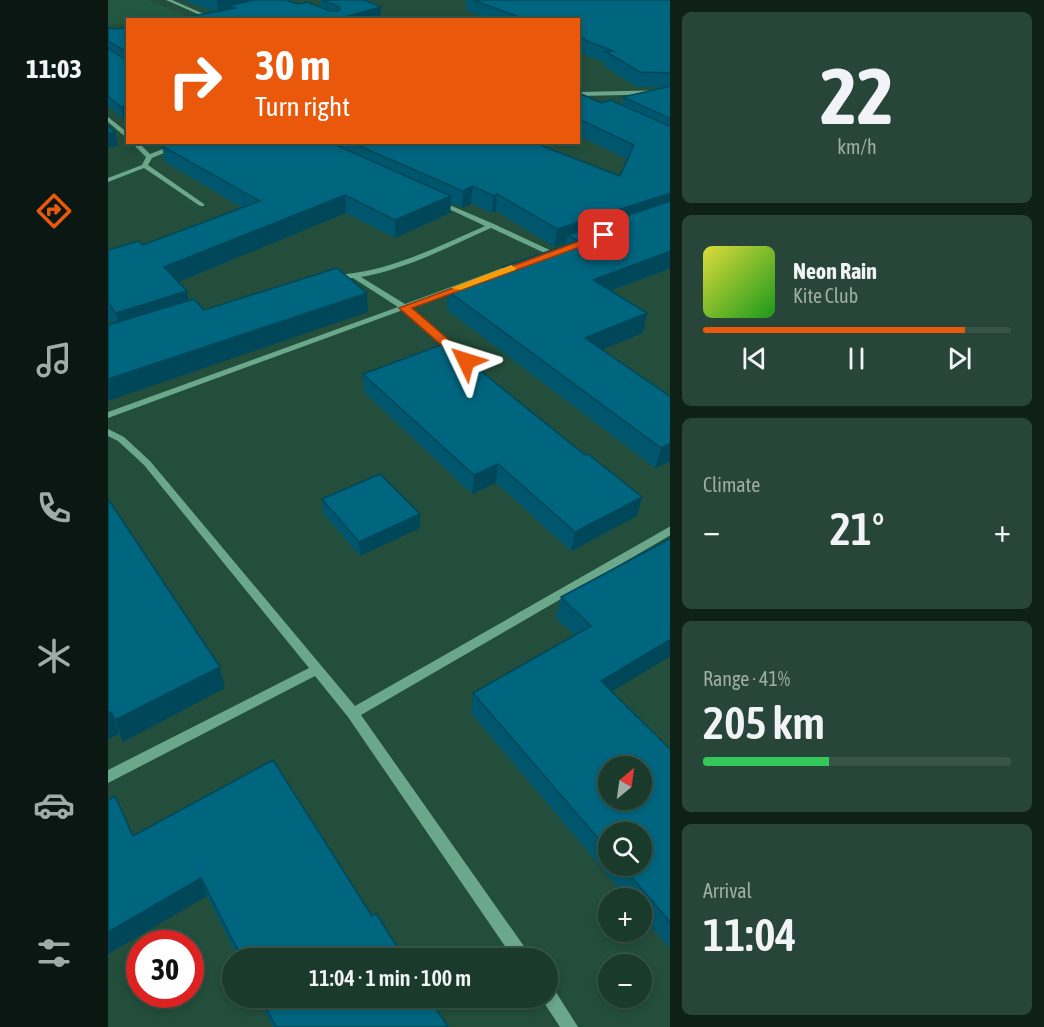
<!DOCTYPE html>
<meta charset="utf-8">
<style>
body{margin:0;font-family:"Asap Condensed",sans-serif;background:#274538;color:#f1f3f6;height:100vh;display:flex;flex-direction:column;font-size:22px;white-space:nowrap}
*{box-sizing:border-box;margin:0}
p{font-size:20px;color:#9fada9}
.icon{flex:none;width:33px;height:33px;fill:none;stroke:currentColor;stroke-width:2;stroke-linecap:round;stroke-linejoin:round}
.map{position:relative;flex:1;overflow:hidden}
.details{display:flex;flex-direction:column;gap:12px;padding:12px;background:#0e2018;width:374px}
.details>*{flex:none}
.banner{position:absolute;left:18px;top:18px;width:454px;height:126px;border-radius:0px;box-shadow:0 3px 9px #0003,0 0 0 2px #385448;background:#ea580c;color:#fff;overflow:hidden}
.needle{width:39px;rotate:29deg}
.buttons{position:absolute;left:490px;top:756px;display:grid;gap:12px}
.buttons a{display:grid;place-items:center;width:54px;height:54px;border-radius:50%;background:#1a3a2c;box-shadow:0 3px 9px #0003,0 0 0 2px #385448;font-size:30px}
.speed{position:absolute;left:18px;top:930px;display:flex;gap:12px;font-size:30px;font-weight:700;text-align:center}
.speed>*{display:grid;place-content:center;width:78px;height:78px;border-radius:50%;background:#1a3a2c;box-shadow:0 3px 9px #0003,0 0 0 2px #385448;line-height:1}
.speed .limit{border:9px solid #d22;background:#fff;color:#111}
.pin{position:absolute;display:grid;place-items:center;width:51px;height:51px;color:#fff;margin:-26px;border-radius:12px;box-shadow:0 3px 9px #0006}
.me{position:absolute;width:66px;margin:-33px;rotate:311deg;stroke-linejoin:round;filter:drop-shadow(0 0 4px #0008)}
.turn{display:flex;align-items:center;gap:21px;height:126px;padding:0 30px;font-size:27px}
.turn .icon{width:78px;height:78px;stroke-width:2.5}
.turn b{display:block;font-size:42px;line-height:51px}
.big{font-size:45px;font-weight:600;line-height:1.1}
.details .tile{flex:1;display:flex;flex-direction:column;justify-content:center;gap:9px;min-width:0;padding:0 21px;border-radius:9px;background:#274538}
.details .dial{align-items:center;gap:0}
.dial b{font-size:78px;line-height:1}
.song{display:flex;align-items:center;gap:18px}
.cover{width:72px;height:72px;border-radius:9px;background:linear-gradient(135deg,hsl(60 70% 55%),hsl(120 70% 35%))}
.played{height:6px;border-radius:3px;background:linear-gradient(90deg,#ea580c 85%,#385448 85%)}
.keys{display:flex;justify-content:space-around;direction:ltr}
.heat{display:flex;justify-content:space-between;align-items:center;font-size:33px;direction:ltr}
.charge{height:9px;border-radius:4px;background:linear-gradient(90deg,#34c759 41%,#385448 0)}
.trip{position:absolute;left:114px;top:948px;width:336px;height:60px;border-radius:30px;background:#1a3a2c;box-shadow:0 3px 9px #0003,0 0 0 2px #385448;font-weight:600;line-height:60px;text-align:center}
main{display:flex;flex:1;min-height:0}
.menu{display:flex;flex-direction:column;width:108px;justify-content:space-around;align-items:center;background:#0a1712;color:#9fada9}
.menu .icon{width:42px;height:42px}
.menu .on{color:#ea580c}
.menu b{font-size:27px;color:#f1f3f6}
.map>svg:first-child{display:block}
.built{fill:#225841}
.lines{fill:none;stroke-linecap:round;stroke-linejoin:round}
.minor{fill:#6ba78a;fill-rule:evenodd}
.wall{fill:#00576d;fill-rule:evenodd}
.shaded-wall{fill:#004759}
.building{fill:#00657f;stroke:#004759;stroke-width:1.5;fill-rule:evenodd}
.route{fill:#ea580c;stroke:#983908;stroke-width:1.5}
.slow{fill:#f59e0b}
</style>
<main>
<nav class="menu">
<b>11:03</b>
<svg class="icon on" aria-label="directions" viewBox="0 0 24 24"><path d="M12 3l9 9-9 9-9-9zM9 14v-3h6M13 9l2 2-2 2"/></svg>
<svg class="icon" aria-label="music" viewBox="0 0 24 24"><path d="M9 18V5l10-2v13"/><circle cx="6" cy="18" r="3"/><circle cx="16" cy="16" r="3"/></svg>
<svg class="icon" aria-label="phone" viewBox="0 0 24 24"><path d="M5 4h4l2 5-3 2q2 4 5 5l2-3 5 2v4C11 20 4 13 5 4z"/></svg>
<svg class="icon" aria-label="climate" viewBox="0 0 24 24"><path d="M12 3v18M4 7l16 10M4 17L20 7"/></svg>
<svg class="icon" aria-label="car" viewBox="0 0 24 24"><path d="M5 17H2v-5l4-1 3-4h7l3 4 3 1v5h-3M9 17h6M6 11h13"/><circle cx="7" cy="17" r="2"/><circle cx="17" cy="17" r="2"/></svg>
<svg class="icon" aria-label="filters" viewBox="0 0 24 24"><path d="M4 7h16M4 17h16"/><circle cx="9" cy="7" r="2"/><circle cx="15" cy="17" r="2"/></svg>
</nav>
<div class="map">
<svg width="563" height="1027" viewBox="0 0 563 1027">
<rect width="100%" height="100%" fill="#224e3b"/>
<path class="built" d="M0,0H41L84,19L20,20L19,23L0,25Z"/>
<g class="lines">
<path class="minor" d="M58,0H64L105,18L101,19Z
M563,90V94L471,96V92Z
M0,117L20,133V139L0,122Z
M23,142H30L42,154L73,142H83L44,158L40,165L96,204V206H92L36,168L0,182V178L34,165L38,157Z
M328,201H332L386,224L448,253L441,255L383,228C340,247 299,269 253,277L297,304L403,265H409V269L302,308L352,351V355H346L295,310L0,418V412L290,307L245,278L227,279L223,277L227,275C282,272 328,247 377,226L328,203Z
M0,429L16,437L42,461L247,706L563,526V535L253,715L420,952L422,958H405L240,717L207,676L0,783V770L201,668L36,465L10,441L0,436Z
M440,987L446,989L470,1027H452L433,998H440Z"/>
</g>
<path class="wall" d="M75,0H178L190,4L212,7V0H256L273,7V19L62,20L107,12Z
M358,0H563V268L503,291L535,333L493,350L563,397V461L547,468L339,310L340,291L395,272V267L458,245V243L446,247L388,211L384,213L363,204L354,208L343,203L342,213L287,238L238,213L70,282L79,291L80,300L96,310L260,312L6,324L5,322L0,321V250L35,245L135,208L57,162L54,146L64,142H424L512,176L519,159L471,136V93L493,103L514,105L515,97L558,87H529L496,66V62L477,55L471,51V20H383L358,10Z
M0,26L1,28L9,29L20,27V119L16,120L0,106Z
M255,374L477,455L534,497L529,516L463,551L388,483L364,494L256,392Z
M0,499L117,688L15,742L11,734L0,739Z
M214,499L312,514V528L252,556L215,513Z
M563,538L504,691L563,750V950L534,916V898H519L363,713L365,693L466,635L448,618L453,597ZM501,832L534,866H501Z
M25,836L264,916L296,958H130L99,896Z
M150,998H321L340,1027H165Z"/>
<path class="shaded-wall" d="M109,0H153L120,6L121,10L110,13Z
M273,7V19L230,20Z
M20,105V119L16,120L13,107Z
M7,132L10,146L0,148V133Z
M365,186L363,204L354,208L355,191Z
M563,193V210L460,235L458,243L446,247L449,229Z
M389,194L388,211L384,213L386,196Z
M237,195L238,213L60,286L56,267Z
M343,196L342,213L287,238V220Z
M563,251V268L482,298L485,280Z
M79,291L82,310L13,332L8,313Z
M259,293L260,312L0,401V379Z
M539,313L535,333L473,358L477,338Z
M563,443V461L547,468L553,448Z
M390,464L388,483L364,494L366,475Z
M534,497L529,516L463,551L467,532Z
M312,514V528L252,556L251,542Z
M563,639V656L488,701L493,681Z
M112,667L117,688L15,742L7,720Z
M3,712L11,734L0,739V714Z
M93,878L99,896L0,954V932Z"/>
<path class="building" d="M146,0H178L190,4L199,2L222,11H230L232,9L230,6L214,0H256L273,7L230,19L231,20H62L128,8L120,6Z
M365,0H563V73L532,72L498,52L505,51L479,41L471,36V20H419Z
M20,27V105L13,107L0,96V48L16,59H19V52L0,41V28L9,29Z
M563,86V119L515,97Z
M471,93L493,103L503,100L563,127V193L449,229L389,194L386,196L365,186L355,191L242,142H424L512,176L526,145L471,119Z
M0,126L7,132L0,133Z
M64,142H221L343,196L287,220L237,195L56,267L79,291L8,313L0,303V250L31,241L35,245L152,201L54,146Z
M563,201V251L485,280L539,313L477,338L563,397V443L553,448L340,291L400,270L395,267L470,241L460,235Z
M229,268L259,293L0,379V325L86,299L96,310Z
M338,343L477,455L480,454L534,497L467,532L390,464L366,475L255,374Z
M272,474L312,514L251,542L214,499Z
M0,499L112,667L7,720L3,712L0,714Z
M563,538V639L493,681L563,750V923L514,866H534V832H501V851L365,693L483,626L453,597ZM501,766H534V800H501Z
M165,760L264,916L268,913L296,958H134L93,878L0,932V800L7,796L25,836Z
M153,998H321L340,1027H168Z"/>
<path class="route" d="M496,232L500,235L499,237L304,308L362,358V363H354L291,308Z"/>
<path class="slow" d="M403,265L408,268L407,270L352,290L343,288Z"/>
</svg>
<div class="buttons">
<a><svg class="needle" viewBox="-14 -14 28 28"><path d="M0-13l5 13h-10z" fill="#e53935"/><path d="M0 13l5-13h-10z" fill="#9fada9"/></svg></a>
<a><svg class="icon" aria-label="search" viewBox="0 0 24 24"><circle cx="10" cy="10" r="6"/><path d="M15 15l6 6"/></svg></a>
<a>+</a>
<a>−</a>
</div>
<div class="speed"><div class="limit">30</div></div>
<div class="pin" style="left:496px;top:235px;background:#d93025"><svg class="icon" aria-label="arrive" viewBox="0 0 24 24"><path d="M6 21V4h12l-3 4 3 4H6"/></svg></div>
<svg class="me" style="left:358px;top:361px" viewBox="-20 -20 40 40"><path d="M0-17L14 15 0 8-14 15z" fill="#ea580c" stroke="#fff" stroke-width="4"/></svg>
<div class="trip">11:04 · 1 min · 100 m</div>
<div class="banner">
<div class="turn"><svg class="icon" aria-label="right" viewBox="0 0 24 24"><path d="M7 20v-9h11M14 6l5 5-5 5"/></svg><div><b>30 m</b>Turn right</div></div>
</div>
</div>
<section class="details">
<div class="tile dial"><b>22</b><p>km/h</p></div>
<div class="tile">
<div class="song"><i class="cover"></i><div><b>Neon Rain</b><p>Kite Club</p></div></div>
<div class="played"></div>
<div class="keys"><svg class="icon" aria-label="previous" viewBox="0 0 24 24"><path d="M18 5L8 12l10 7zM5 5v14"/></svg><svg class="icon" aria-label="pause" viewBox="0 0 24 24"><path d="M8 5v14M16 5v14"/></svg><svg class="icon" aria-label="next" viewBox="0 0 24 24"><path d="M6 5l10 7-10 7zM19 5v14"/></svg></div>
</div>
<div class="tile"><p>Climate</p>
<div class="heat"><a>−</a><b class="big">21°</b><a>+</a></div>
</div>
<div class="tile"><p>Range · 41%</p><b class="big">205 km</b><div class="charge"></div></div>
<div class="tile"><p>Arrival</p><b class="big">11:04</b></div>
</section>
</main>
